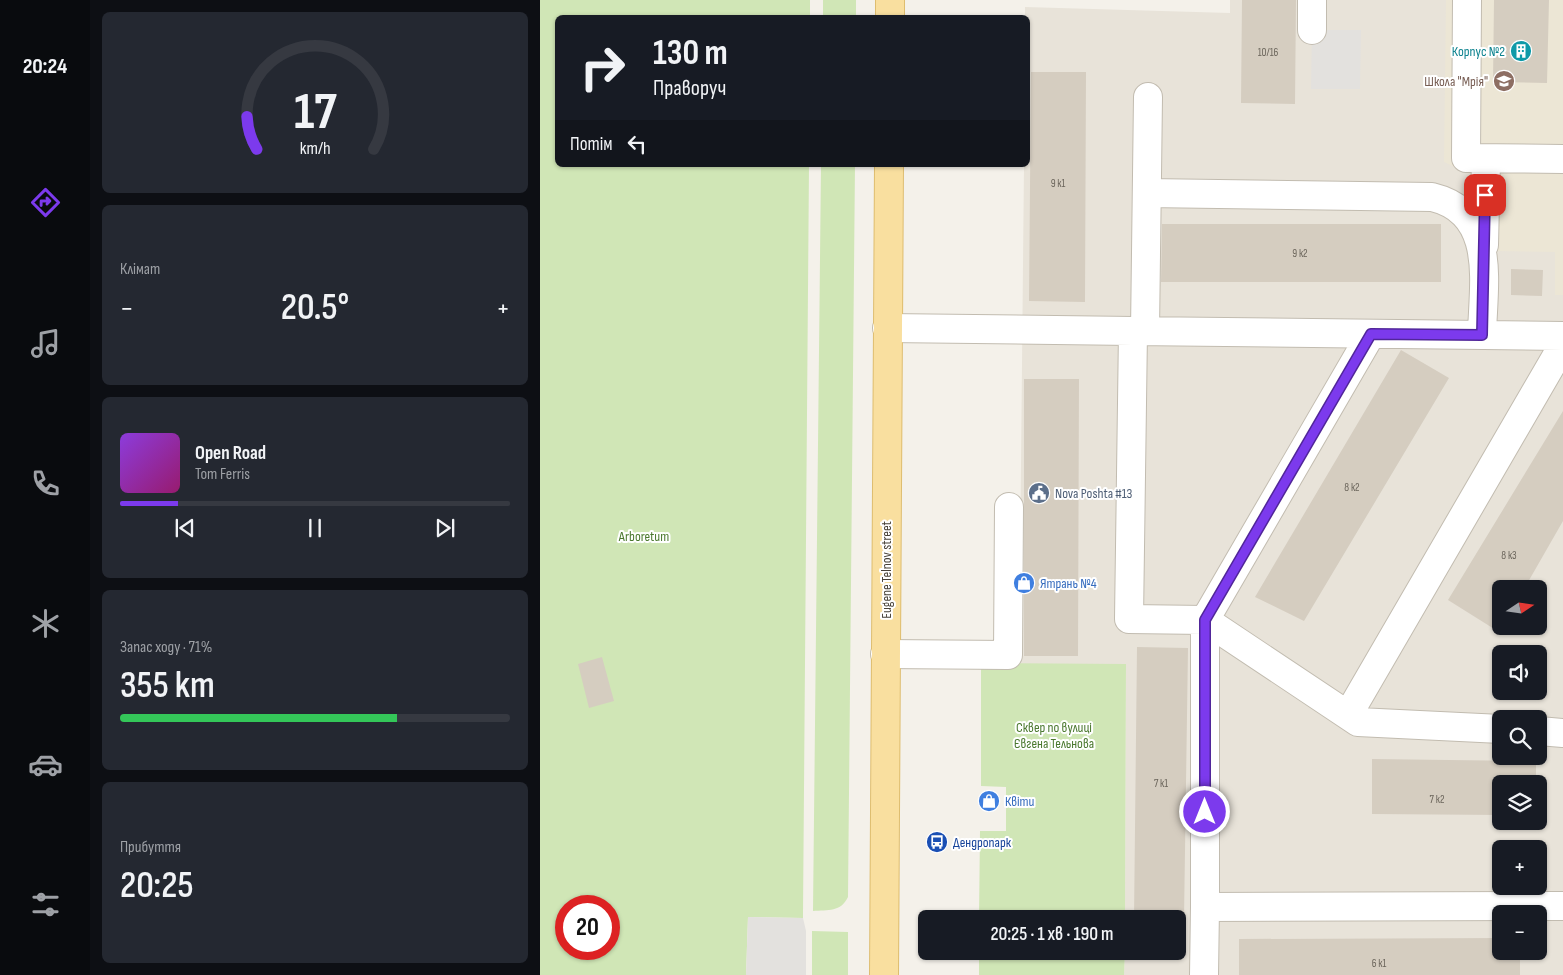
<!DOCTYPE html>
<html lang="uk">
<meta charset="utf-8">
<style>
body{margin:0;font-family:"Sofia Sans Condensed",sans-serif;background:#242831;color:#f1f3f6;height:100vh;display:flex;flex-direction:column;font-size:19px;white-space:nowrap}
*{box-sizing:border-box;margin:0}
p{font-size:16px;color:#9ea1a6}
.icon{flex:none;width:28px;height:28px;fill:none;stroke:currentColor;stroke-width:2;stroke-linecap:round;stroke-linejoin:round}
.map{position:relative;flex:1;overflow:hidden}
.drawer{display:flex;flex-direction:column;gap:12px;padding:12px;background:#0d0f14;width:450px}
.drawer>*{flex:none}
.guide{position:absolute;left:15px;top:15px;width:475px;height:152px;border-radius:8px;box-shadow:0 1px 4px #0004;background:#171b24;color:#f1f3f6;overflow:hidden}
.needle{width:32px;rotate:77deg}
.fabs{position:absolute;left:952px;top:580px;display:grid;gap:10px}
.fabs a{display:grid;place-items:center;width:55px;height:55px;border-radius:8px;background:#171b24;box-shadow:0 1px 4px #0004;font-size:25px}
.speed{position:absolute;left:15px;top:895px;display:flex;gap:10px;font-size:25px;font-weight:700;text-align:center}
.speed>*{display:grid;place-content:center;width:65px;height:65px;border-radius:50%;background:#171b24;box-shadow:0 1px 4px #0004;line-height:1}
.speed .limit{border:8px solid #d22;background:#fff;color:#111}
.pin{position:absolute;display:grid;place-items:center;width:42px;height:42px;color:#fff;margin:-21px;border-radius:10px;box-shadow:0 2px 8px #0006}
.me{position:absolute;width:55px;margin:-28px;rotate:0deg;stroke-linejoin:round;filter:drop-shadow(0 0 4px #0008)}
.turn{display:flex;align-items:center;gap:18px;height:105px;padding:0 15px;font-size:22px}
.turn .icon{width:65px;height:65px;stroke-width:2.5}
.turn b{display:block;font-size:35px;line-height:42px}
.then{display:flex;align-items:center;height:48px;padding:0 15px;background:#0003;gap:10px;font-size:19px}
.big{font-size:38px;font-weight:600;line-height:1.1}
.drawer .card{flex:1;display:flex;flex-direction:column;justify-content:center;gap:8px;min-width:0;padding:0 18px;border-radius:8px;background:#242831}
.drawer .dial{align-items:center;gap:0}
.dial svg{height:130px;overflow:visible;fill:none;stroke:#363941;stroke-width:7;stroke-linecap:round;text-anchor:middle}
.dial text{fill:#f1f3f6;stroke:none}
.song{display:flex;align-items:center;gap:15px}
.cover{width:60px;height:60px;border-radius:8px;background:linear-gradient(135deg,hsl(270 70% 55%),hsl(320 70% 35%))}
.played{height:5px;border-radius:2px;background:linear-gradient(90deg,#7c3aed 15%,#363941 15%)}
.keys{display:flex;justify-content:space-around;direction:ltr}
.heat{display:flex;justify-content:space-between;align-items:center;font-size:28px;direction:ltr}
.charge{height:8px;border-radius:4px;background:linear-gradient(90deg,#34c759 71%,#363941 0)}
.trip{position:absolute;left:378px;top:910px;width:268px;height:50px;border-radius:8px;background:#171b24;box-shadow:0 1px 4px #0004;font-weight:600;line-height:50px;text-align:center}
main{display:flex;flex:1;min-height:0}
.dock{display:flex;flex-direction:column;width:90px;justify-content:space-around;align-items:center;background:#090b0e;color:#9ea1a6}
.dock .icon{width:35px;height:35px}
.dock .active{color:#7c3aed}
.dock b{font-size:22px;color:#f1f3f6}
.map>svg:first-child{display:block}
.residential{fill:#e8e3d9;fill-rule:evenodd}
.education{fill:#ece6d5}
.green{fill:#d0e6b6;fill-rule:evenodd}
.parking{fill:#e3e1de}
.building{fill:#d5cdc0}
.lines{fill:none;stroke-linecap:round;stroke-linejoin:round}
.minor-casing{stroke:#c2bcb0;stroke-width:30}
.major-casing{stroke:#debd6f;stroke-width:30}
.minor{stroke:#fff;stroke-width:28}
.major{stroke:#f9df9f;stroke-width:28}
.route-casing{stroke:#51269a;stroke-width:12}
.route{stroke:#7c3aed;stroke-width:9}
.labels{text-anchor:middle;stroke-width:4;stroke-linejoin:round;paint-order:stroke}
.number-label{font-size:11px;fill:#6b655b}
.culture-label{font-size:14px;fill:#0d838f;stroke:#fff;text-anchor:end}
.education-label{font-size:14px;fill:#785e54;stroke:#fff;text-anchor:end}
.service-label{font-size:14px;fill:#4e5e75;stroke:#fff;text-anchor:start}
.park-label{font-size:14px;fill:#4a782e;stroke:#fff}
.street-label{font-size:14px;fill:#484239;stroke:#fff}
.shop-label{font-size:14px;fill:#366cbe;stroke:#fff;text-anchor:start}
.transit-label{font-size:14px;fill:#164399;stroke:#fff;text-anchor:start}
</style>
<main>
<nav class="dock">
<b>20:24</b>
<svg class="icon active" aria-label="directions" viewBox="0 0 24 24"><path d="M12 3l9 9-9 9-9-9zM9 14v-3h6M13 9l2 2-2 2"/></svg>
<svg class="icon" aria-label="music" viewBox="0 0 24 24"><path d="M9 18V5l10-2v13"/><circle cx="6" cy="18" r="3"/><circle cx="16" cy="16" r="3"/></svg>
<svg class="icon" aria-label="phone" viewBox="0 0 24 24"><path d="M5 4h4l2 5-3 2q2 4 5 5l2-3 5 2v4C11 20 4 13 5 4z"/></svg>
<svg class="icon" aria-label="climate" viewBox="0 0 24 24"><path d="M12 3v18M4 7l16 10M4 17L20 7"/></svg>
<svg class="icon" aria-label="car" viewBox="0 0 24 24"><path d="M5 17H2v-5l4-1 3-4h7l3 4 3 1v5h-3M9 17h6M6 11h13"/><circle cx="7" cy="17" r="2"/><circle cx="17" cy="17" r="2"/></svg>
<svg class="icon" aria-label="filters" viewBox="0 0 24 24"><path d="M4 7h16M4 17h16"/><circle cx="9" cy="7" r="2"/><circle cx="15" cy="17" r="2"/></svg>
</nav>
<section class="drawer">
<div class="card dial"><svg viewBox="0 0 100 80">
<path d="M14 69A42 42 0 1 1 86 69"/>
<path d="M14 69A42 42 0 0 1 8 49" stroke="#7c3aed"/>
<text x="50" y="56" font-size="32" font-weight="700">17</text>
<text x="50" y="72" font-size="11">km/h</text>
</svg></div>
<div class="card"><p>Клімат</p>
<div class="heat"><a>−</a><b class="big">20.5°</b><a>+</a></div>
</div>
<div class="card">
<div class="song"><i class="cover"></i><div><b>Open Road</b><p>Tom Ferris</p></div></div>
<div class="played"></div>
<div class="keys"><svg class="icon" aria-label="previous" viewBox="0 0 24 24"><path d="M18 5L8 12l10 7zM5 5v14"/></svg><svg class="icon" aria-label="pause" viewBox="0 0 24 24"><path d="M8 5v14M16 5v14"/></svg><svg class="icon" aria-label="next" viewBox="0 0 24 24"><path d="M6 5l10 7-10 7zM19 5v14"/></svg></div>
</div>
<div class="card"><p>Запас ходу · 71%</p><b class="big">355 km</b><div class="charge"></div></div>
<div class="card"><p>Прибуття</p><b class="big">20:25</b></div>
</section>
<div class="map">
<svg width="1023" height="975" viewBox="0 0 1023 975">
<rect width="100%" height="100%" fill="#f4f1ea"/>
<path class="residential" d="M690,0H1023V975H584L585,951H636V919H585L586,665L479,664L484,165H488V18L485,17V7L690,13ZM961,589H999V626H961ZM961,654H999V691H961ZM961,719H999V756H961ZM961,784H999V821H961ZM961,849H999V886H961ZM961,914H999V951H961Z"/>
<path class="education" d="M906,0H1023V295H1015V252L954,251L936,177L904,162Z"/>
<path class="green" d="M0,0H270V17L18,18V165H269L263,914V918L208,917L206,975H0ZM26,906H69V949H26Z
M283,0H316V17H283Z
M281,165H315L308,897C301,912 288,910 273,911Z
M441,663L586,664L585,919H439L440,831H466V787L441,786Z
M272,931L308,932V975H272Z
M439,951H585L584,975H439Z"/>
<path class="parking" d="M772,30H821L820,89H771Z
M208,917L263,918L266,931V975H206Z"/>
<path class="building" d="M702,0H756L755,104L701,103Z
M954,0H1009L1007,83L953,82Z
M491,72H546L545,302L489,301Z
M622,224H901V282H621Z
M971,269L1003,270L1002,296L971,295Z
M861,350L909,378L764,621L715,597Z
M484,379H539L538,656H484Z
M1023,411V521L984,589H961L962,626L959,632L908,600Z
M597,647L648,648L644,919H594Z
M62,657L74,701L49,708L38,664Z
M832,759L996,761V784H961V815L832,814Z
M961,938V951H980V975H699V939Z"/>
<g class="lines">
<g class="minor-casing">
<path id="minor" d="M927,0L926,158L1023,159
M772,30V0
M607,193L892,197C958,213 943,284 942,335
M944,245L946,159
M347,328L593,331L589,619L665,620L818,722L961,729
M593,331L1023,336
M605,331L608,97
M345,654L468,655L469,507
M808,715L1023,345
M999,731L1023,733
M665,907V620L831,334
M664,975L665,907L1023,906"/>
</g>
<g class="major-casing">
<path id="major" d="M350,18V0
M344,975L349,165"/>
</g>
<use href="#minor" class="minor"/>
<use href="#major" class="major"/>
</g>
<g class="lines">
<g class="route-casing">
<path id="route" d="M665,812V620L831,334L942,335L945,195"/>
</g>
<use href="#route" class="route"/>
</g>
<defs>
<g id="building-disc" transform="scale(1.125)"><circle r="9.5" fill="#0f9aa8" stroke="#fff"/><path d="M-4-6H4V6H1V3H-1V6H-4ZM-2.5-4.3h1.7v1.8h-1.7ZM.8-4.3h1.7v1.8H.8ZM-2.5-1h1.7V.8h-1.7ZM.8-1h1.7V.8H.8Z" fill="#fff"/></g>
<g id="school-disc" transform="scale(1.125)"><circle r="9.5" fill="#8d6e63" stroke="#fff"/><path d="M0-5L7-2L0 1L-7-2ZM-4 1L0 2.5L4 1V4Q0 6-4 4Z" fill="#fff"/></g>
<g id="civic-disc" transform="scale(1.125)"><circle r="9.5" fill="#5c6f8a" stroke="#fff"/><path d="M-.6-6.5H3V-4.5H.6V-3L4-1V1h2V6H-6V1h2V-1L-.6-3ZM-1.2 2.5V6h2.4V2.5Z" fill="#fff"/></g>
<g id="shop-disc" transform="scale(1.125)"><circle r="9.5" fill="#3f7fe0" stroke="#fff"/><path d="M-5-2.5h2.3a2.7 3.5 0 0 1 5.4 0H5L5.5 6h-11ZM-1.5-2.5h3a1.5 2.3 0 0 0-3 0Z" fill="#fff"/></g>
<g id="bus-disc" transform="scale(1.125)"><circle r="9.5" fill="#1a4fb4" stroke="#fff"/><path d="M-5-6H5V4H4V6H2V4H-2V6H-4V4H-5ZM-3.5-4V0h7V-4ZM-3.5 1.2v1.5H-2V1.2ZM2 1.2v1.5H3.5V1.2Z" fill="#fff"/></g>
</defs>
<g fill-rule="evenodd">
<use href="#building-disc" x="981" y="51"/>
<use href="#school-disc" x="964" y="81"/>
<use href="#civic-disc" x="499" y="493"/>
<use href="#shop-disc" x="484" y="583"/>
<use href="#shop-disc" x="449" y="801"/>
<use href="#bus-disc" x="397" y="842"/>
</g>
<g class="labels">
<g class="number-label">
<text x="728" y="56">10/16</text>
<text x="518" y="187">9 к1</text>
<text x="760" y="257">9 к2</text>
<text x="812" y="491">8 к2</text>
<text x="969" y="559">8 к3</text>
<text x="621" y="787">7 к1</text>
<text x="897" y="803">7 к2</text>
<text x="839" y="967">6 к1</text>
</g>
<g class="culture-label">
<text x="965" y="56">Корпус №2</text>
</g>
<g class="education-label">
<text x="948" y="86">Школа "Мрія"</text>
</g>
<g class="service-label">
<text x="515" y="498">Nova Poshta #13</text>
</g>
<g class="park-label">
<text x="104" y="541">Arboretum</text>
<text x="514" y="732">Сквер по вулиці<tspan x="514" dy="16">Євгена Тельнова</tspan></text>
</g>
<g class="street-label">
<text transform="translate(346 570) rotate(-90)" y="5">Eugene Telnov street</text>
</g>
<g class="shop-label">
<text x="500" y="588">Ятрань №4</text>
<text x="465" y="806">Квіти</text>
</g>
<g class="transit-label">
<text x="413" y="847">Дендропарк</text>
</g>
</g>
</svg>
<div class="fabs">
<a><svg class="needle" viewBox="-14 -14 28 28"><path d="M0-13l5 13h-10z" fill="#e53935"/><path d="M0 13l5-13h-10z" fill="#9ea1a6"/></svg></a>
<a><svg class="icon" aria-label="sound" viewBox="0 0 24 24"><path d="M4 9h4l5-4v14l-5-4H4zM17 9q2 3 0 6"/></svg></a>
<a><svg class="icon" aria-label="search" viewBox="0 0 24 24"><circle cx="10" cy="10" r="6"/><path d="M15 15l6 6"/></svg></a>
<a><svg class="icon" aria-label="layers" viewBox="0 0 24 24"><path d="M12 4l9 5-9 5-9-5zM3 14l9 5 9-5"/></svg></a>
<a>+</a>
<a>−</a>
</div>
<div class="speed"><div class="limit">20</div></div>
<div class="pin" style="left:945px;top:195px;background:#d93025"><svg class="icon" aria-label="arrive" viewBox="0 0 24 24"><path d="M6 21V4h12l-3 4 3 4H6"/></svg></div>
<svg class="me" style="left:665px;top:812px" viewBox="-20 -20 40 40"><circle r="17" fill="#7c3aed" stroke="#fff" stroke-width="3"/><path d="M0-11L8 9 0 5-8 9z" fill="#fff"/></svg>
<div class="trip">20:25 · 1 хв · 190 m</div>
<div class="guide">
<div class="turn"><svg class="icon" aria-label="right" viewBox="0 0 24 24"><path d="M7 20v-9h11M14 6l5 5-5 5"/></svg><div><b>130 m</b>Праворуч</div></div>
<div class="then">Потім<svg class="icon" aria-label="left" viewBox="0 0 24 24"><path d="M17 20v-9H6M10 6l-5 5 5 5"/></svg></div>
</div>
</div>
</main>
